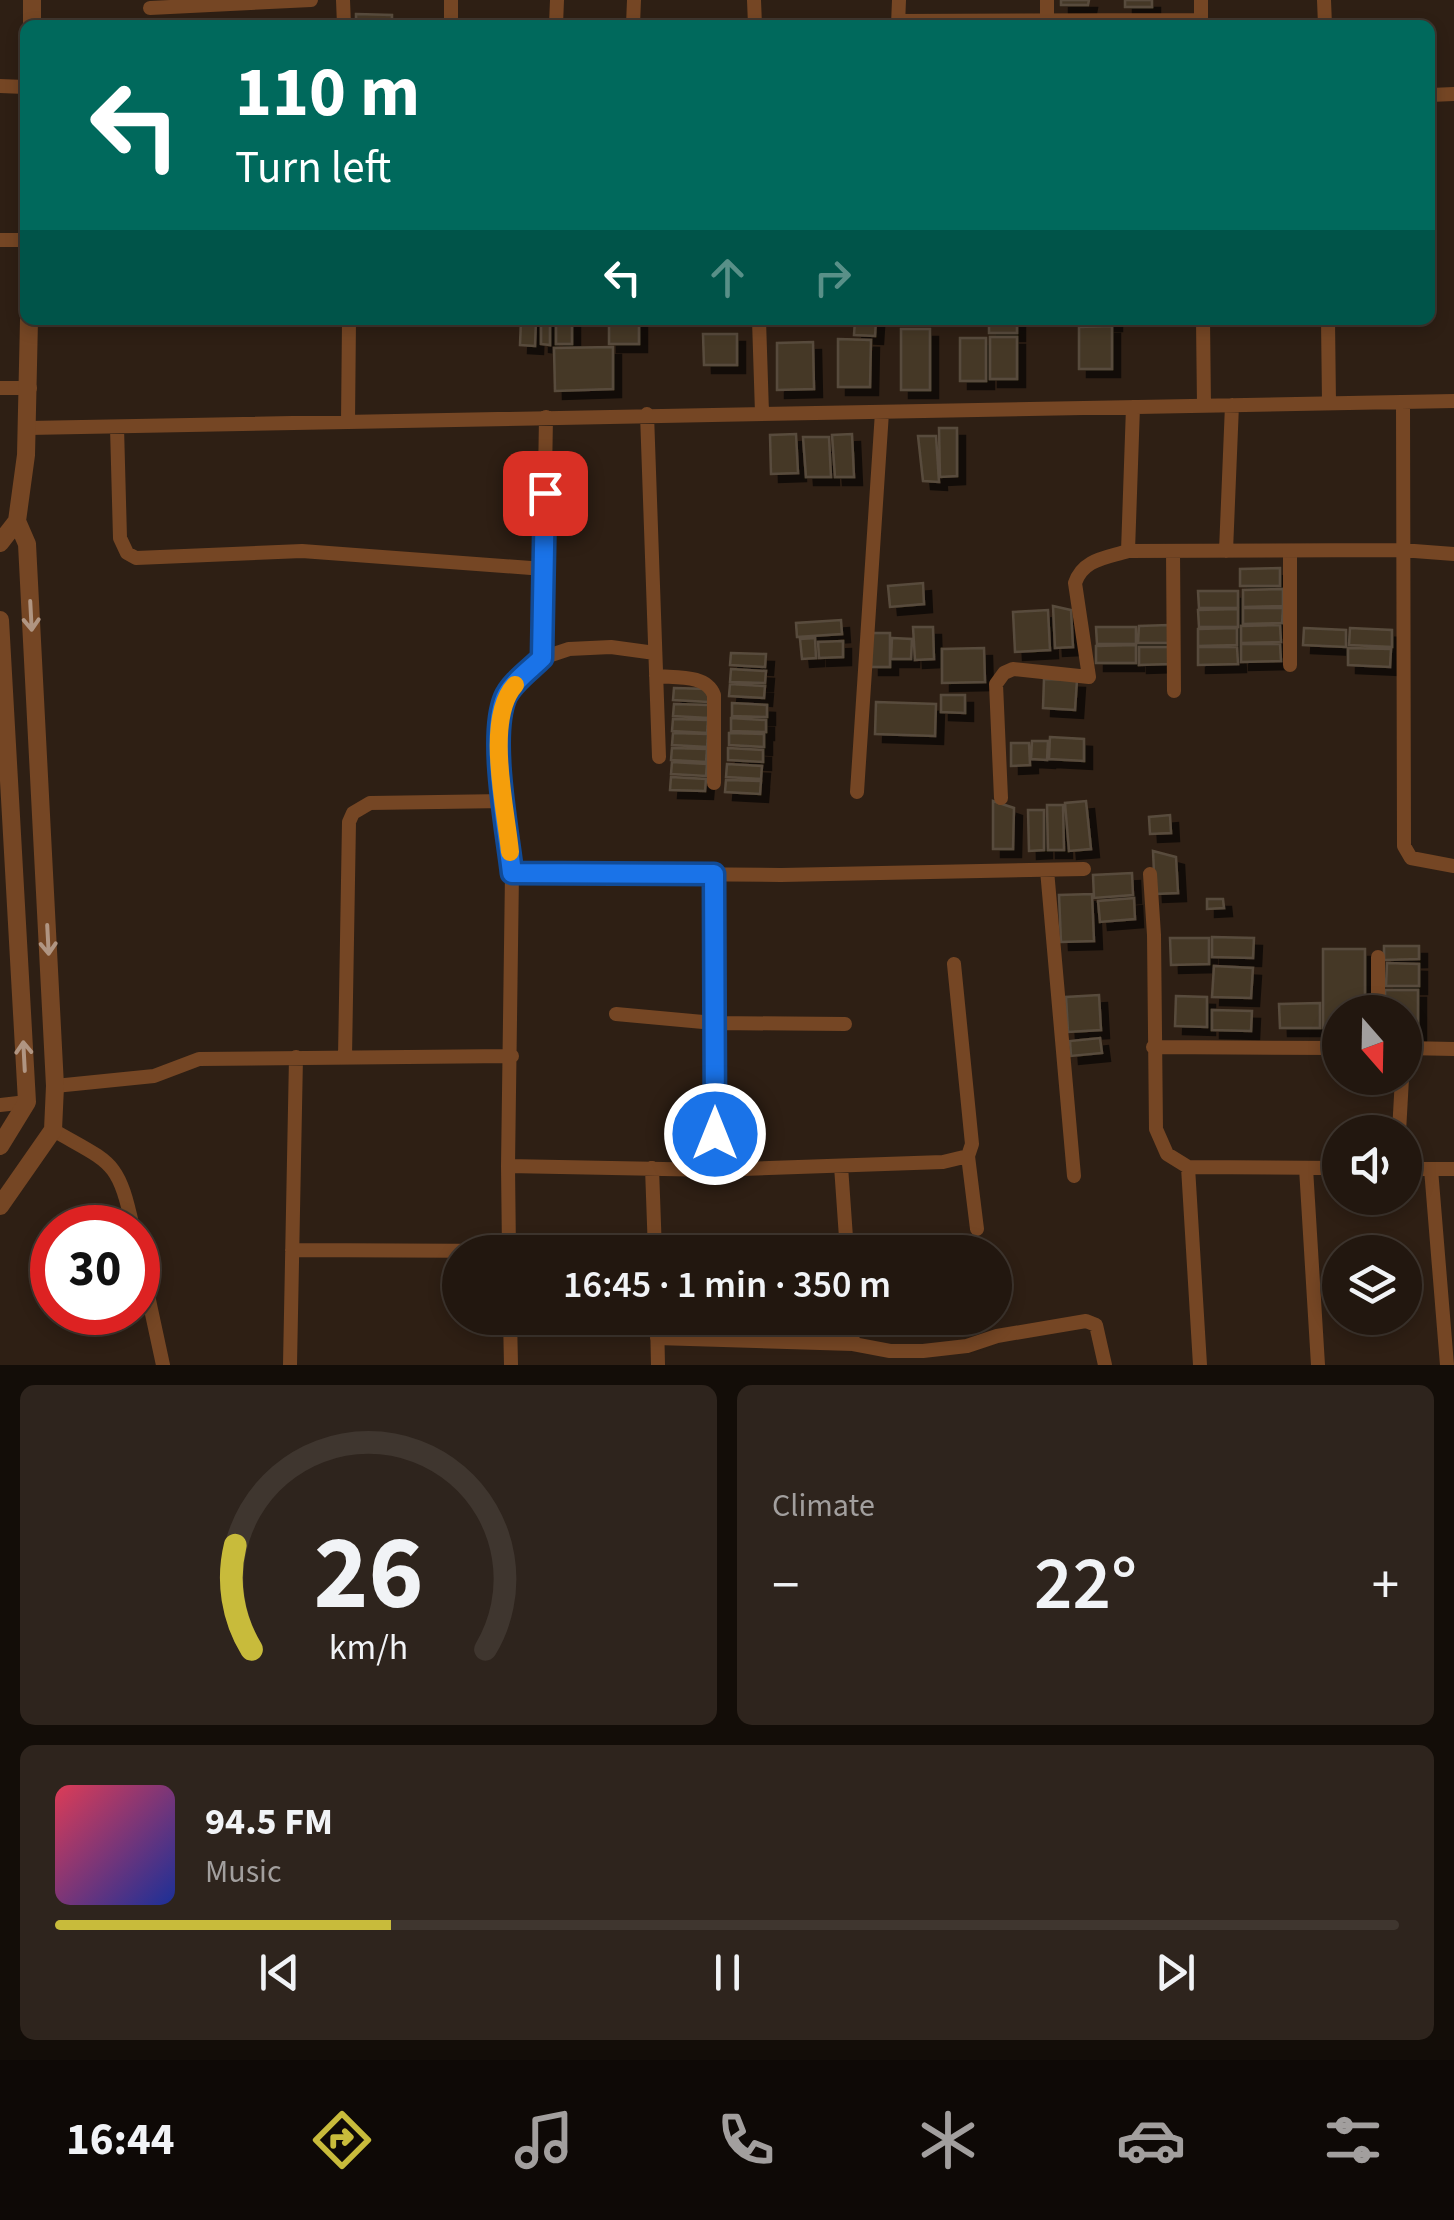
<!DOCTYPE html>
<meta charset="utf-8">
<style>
body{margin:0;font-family:"Source Sans 3",sans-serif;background:#2e241d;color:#f1f3f6;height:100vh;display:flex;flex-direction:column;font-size:38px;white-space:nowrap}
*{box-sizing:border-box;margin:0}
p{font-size:32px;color:#a29f9e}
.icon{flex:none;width:55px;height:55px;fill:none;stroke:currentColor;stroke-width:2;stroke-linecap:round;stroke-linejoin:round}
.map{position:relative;height:1365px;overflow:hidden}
.details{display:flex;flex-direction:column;gap:20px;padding:20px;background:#130d08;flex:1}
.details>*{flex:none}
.hud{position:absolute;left:20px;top:20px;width:1415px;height:305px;border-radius:15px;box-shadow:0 5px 15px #0003,0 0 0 2px #3f362f;background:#00695c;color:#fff;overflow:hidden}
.needle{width:65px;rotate:160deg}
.tools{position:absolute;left:1322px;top:995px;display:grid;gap:20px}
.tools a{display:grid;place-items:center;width:100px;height:100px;border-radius:50%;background:#22170f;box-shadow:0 5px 15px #0003,0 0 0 2px #3f362f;font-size:50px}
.speed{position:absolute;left:30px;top:1205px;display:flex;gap:20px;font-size:50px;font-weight:700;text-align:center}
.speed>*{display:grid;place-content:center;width:130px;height:130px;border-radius:50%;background:#22170f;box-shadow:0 5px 15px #0003,0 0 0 2px #3f362f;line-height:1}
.speed .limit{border:15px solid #d22;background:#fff;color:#111}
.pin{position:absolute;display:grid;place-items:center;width:85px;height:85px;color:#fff;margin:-42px;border-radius:20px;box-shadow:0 5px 15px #0006}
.me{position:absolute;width:110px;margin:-55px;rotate:0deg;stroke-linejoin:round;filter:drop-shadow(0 0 8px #0008)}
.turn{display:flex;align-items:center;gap:35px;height:210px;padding:0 50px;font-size:45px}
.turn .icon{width:130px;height:130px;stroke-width:2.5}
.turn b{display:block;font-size:70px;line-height:85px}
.lanes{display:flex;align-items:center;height:95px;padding:0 50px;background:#0003;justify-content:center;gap:50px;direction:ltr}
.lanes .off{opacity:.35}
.big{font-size:75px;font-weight:600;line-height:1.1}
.details .tile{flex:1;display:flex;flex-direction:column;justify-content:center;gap:15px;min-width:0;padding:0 35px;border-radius:15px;background:#2e241d}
.details .dial{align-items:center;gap:0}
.dial svg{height:260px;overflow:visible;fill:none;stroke:#3f362f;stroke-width:7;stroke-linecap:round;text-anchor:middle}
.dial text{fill:#f1f3f6;stroke:none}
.song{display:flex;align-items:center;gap:30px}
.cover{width:120px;height:120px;border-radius:15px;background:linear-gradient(135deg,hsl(350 70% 55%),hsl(230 70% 35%))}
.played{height:10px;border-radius:5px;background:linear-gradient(90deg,#c8bb3b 25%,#3f362f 25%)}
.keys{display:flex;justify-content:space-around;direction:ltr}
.heat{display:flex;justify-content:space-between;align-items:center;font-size:55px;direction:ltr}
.details .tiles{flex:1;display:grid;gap:20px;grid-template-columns:1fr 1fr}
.tile:last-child{grid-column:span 2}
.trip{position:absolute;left:442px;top:1235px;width:570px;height:100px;border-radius:50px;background:#22170f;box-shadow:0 5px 15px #0003,0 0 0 2px #3f362f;font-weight:600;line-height:100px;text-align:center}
.dock{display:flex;height:160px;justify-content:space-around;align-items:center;background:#0e0906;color:#a29f9e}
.dock .icon{width:70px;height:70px}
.dock .active{color:#c8bb3b}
.dock b{font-size:45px;color:#f1f3f6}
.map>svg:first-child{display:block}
.building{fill:#443828;stroke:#594c3c;stroke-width:2.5;filter:url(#shadow)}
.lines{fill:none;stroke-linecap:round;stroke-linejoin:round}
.minor{stroke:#754624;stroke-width:14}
.tertiary{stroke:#754624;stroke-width:18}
.oneway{stroke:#b09582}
.route-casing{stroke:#114b97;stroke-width:25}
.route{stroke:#1a73e8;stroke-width:18}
.slow{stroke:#f59e0b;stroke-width:18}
</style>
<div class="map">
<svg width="1454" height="1365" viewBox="0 0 1454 1365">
<defs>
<filter id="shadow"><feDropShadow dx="8" dy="8" stdDeviation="0" flood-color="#0009"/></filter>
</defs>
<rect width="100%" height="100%" fill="#2e1f14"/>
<path class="building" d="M1061,0H1089L1088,5H1061Z
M1125,0H1152V7H1125Z
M356,14L392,15V25H356Z
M146,20V25H120V21Z
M521,320H536L535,346L520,345Z
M541,320H550V345L541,344Z
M556,320H572V344H556Z
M609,320H639V344H609Z
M855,320H876L875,336L854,335Z
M989,320H1017V333H989Z
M1080,320H1114V323L1080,324Z
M1112,326V369H1079V327Z
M901,329H930V390H901Z
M703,334H737V365H704Z
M990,337H1017V379H990Z
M960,338H986V381H960Z
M838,339L871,340L870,387H838Z
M813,342L814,389L777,390V343Z
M613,347V389L555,391L554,348Z
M939,428H957V476L940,477Z
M796,434L798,473L771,474L770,435Z
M852,434L854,477H835L832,435Z
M918,436H936L939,482L923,481Z
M803,437H829L831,477H806Z
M1280,568V586H1240V569Z
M923,583L924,604L890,607L888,586Z
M1283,589V606L1243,607V590Z
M1198,591H1238V608H1199Z
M1053,606L1071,610L1073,647L1055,648Z
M1243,608H1283L1282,623L1243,624Z
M1238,609V627H1199L1198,610Z
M1048,610L1050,650L1015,652L1013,612Z
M841,620L842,634L797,637L796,623Z
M1169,625V643H1138L1139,626Z
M1280,625L1281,642L1241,643V626Z
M913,627H933L934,659L915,660Z
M1096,627H1136V644H1097Z
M1237,628V645L1198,646V629Z
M1304,628L1346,630V647L1303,645Z
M1350,628L1392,630V647L1349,645Z
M871,633H890V667H871Z
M815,638L816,658L802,659L800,639Z
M892,638L912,639L911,659H891Z
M843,641V657L819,658L818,642Z
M1241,644H1280L1281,661L1241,662Z
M1136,645V663H1096V646Z
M1139,647H1170V664L1139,665Z
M1198,647H1237L1238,664L1198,665Z
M984,648L985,682L942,683V649Z
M1348,648L1391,649L1390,667L1348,665Z
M731,653L766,654L765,667L730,665Z
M731,669L766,671L765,683L730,682Z
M1044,679L1077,680L1075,710L1043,708Z
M730,684L765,686L764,698L729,696Z
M674,688L709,689L708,702L673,700Z
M941,695H965V713L941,712Z
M876,702L936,704L935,736L875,734Z
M732,703L767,705V717L732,716Z
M674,704L709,705L708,718L673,716Z
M731,718L766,720V732L731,731Z
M673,719L708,720L707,733L672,731Z
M673,733L708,734L707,747L672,745Z
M729,733L764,734V747L729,745Z
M1050,737L1084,739V761L1049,759Z
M1032,741H1048L1047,760L1031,759Z
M1011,743H1029L1030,765L1011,766Z
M672,748L707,749L706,762L671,760Z
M728,748L763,750V762L728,760Z
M672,762L707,764L706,776L671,774Z
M727,764L762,766L761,779L726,777Z
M671,777L706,779L705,791L670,790Z
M726,780L761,781L760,794L725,792Z
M993,801L1014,808L1013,849H993Z
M1086,801L1091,849L1069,851L1065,803Z
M1047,805H1063L1064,850H1048Z
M1028,810H1044V850L1029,851Z
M1170,815L1171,833L1150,834L1149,817Z
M1153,851L1176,857L1178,893L1155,894Z
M1132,873L1133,895L1094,898L1093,875Z
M1092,894L1094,941L1061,942L1059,895Z
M1134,898L1135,919L1100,922L1098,901Z
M1207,899H1223L1224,908L1207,909Z
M1212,937L1254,938L1253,958L1212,957Z
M1170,938H1209V964L1171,965Z
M1384,946H1419V959L1384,960Z
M1323,949H1365V1012H1340V1028H1323Z
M1387,963L1419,964V986H1386Z
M1214,966L1253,968L1251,998L1212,997Z
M1385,990H1418V1035H1405V1012H1385Z
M1099,995L1101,1030L1068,1032L1066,997Z
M1176,996L1207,997V1027L1175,1026Z
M1320,1003V1028H1280L1279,1004Z
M1212,1010L1252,1011L1251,1031L1212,1030Z
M1100,1038L1102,1053L1071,1056L1070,1041Z"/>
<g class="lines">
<path class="minor" d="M343,0L344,25
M451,0V25
M754,0L755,25
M1201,0V24
M1324,0L1325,25
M150,8L311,0
M1047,20V0
M898,21L1201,20
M556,25L557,0
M633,25L634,0
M898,25L899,0
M0,86L25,87
M1430,95L1454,94
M0,240H25
M759,320L762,413
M1203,320L1204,406
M1328,320L1329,403
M0,388H30
M1403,402L1404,846L1411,858L1454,866
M1133,407L1128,551L1401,550L1454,554
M647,414L659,757
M348,422L349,320
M117,427L120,538L127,553L136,558L302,551L544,569
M28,428L1454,401
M1173,551L1174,691
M1226,551L1232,405
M1290,551V665
M655,653L611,647L569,649L542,658L506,695L501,717L499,749L512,873L781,875L1084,869
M542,658L546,417
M656,676C676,678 706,674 714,695V783
M857,792L882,412
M1001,798L996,684L1004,673L1013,669L1089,677L1075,583C1083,559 1106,558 1128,551
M1047,870L1074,1176
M512,873L508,1166L715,1170L714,874
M1150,874L1154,935L1156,1129L1167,1154L1188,1167L1340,1168
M1378,1012V957
M616,1014L714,1023L845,1024
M1153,1047L1340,1048
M1405,1048L1454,1049
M345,1057L349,822L353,813L370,803L505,801
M55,1086L154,1076L199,1059L512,1056
M0,1105L27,1102
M53,1130C112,1164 118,1159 133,1228
M1399,1132L1402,1078
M968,1156L977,1229
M508,1166L509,1252
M841,1166L847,1252
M1188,1167L1200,1365
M652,1168L655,1252
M1306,1168L1318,1365
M1405,1169H1454
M1431,1169L1447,1365
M715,1170L943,1162L968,1156L972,1144L954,964
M138,1249L163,1365
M292,1250L509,1251
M510,1318L511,1365
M657,1318L658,1365
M851,1318L853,1344
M657,1338L853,1344L890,1351H923L967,1346L997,1336L1086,1321L1096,1325L1105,1365
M290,1365L296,1057"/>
<path class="tertiary" d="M32,25V0
M0,543L17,521
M0,620L27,1102L0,1146
M0,1206L53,1130L55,1086L27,544L17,521L26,455L29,320"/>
</g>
<defs><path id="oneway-shaft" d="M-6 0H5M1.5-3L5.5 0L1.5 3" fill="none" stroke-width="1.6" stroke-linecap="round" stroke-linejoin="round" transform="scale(2.5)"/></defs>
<g class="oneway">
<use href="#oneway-shaft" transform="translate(31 616) rotate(87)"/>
<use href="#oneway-shaft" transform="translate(48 940) rotate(87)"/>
<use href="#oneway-shaft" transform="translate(24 1056) rotate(-93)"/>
</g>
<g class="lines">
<g class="route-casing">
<path id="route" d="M545,493L542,658C531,669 511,683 505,698C489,737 507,829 512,873L714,874L715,1134"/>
</g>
<use href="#route" class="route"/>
<path class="slow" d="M510,852C506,809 484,719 515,685"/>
</g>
</svg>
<div class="tools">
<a><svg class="needle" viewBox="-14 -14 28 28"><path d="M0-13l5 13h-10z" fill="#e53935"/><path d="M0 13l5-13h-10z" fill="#a29f9e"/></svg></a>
<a><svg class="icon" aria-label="sound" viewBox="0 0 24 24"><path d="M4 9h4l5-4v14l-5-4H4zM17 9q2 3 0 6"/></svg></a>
<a><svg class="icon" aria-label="layers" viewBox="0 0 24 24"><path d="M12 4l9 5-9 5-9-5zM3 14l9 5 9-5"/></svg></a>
</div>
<div class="speed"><div class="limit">30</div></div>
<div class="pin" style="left:545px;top:493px;background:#d93025"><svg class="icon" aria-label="arrive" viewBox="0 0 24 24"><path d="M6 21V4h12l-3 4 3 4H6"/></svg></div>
<svg class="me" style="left:715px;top:1134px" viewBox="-20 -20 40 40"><circle r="17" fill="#1a73e8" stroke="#fff" stroke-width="3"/><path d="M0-11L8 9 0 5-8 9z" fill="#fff"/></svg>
<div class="trip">16:45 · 1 min · 350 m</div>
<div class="hud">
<div class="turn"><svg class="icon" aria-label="left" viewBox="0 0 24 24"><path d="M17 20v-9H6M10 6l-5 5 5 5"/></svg><div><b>110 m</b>Turn left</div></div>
<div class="lanes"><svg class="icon" aria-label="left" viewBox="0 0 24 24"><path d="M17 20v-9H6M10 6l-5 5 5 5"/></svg><svg class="icon off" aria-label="ahead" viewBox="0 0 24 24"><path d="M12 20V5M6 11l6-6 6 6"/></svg><svg class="icon off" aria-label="right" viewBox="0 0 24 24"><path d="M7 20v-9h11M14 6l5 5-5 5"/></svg></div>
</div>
</div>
<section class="details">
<div class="tiles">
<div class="tile dial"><svg viewBox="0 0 100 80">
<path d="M14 69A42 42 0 1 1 86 69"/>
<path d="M14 69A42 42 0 0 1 9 37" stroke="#c8bb3b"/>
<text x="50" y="56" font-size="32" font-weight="700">26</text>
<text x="50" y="72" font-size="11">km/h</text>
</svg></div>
<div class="tile"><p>Climate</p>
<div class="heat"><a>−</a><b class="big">22°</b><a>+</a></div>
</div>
<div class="tile">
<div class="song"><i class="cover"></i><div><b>94.5 FM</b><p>Music</p></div></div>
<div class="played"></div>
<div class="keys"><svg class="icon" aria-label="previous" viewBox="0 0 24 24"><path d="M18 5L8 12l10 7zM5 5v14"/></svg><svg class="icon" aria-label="pause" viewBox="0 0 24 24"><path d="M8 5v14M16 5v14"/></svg><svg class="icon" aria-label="next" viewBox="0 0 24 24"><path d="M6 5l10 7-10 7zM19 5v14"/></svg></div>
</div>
</div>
</section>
<nav class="dock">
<b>16:44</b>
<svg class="icon active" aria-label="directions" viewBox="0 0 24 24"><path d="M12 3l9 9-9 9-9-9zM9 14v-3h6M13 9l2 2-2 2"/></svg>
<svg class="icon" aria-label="music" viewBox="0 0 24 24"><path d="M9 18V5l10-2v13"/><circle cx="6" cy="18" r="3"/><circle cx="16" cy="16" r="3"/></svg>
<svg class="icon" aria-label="phone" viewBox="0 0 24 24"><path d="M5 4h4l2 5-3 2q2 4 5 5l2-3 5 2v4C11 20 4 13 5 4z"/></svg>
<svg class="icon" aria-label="climate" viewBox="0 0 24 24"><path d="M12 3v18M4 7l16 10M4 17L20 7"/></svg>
<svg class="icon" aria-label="car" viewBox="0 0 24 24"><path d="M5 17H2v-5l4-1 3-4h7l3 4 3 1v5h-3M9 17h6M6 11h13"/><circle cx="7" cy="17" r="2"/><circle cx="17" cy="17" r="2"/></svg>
<svg class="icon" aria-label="filters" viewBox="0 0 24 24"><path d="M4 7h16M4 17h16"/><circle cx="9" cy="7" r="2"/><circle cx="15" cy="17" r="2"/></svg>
</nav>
